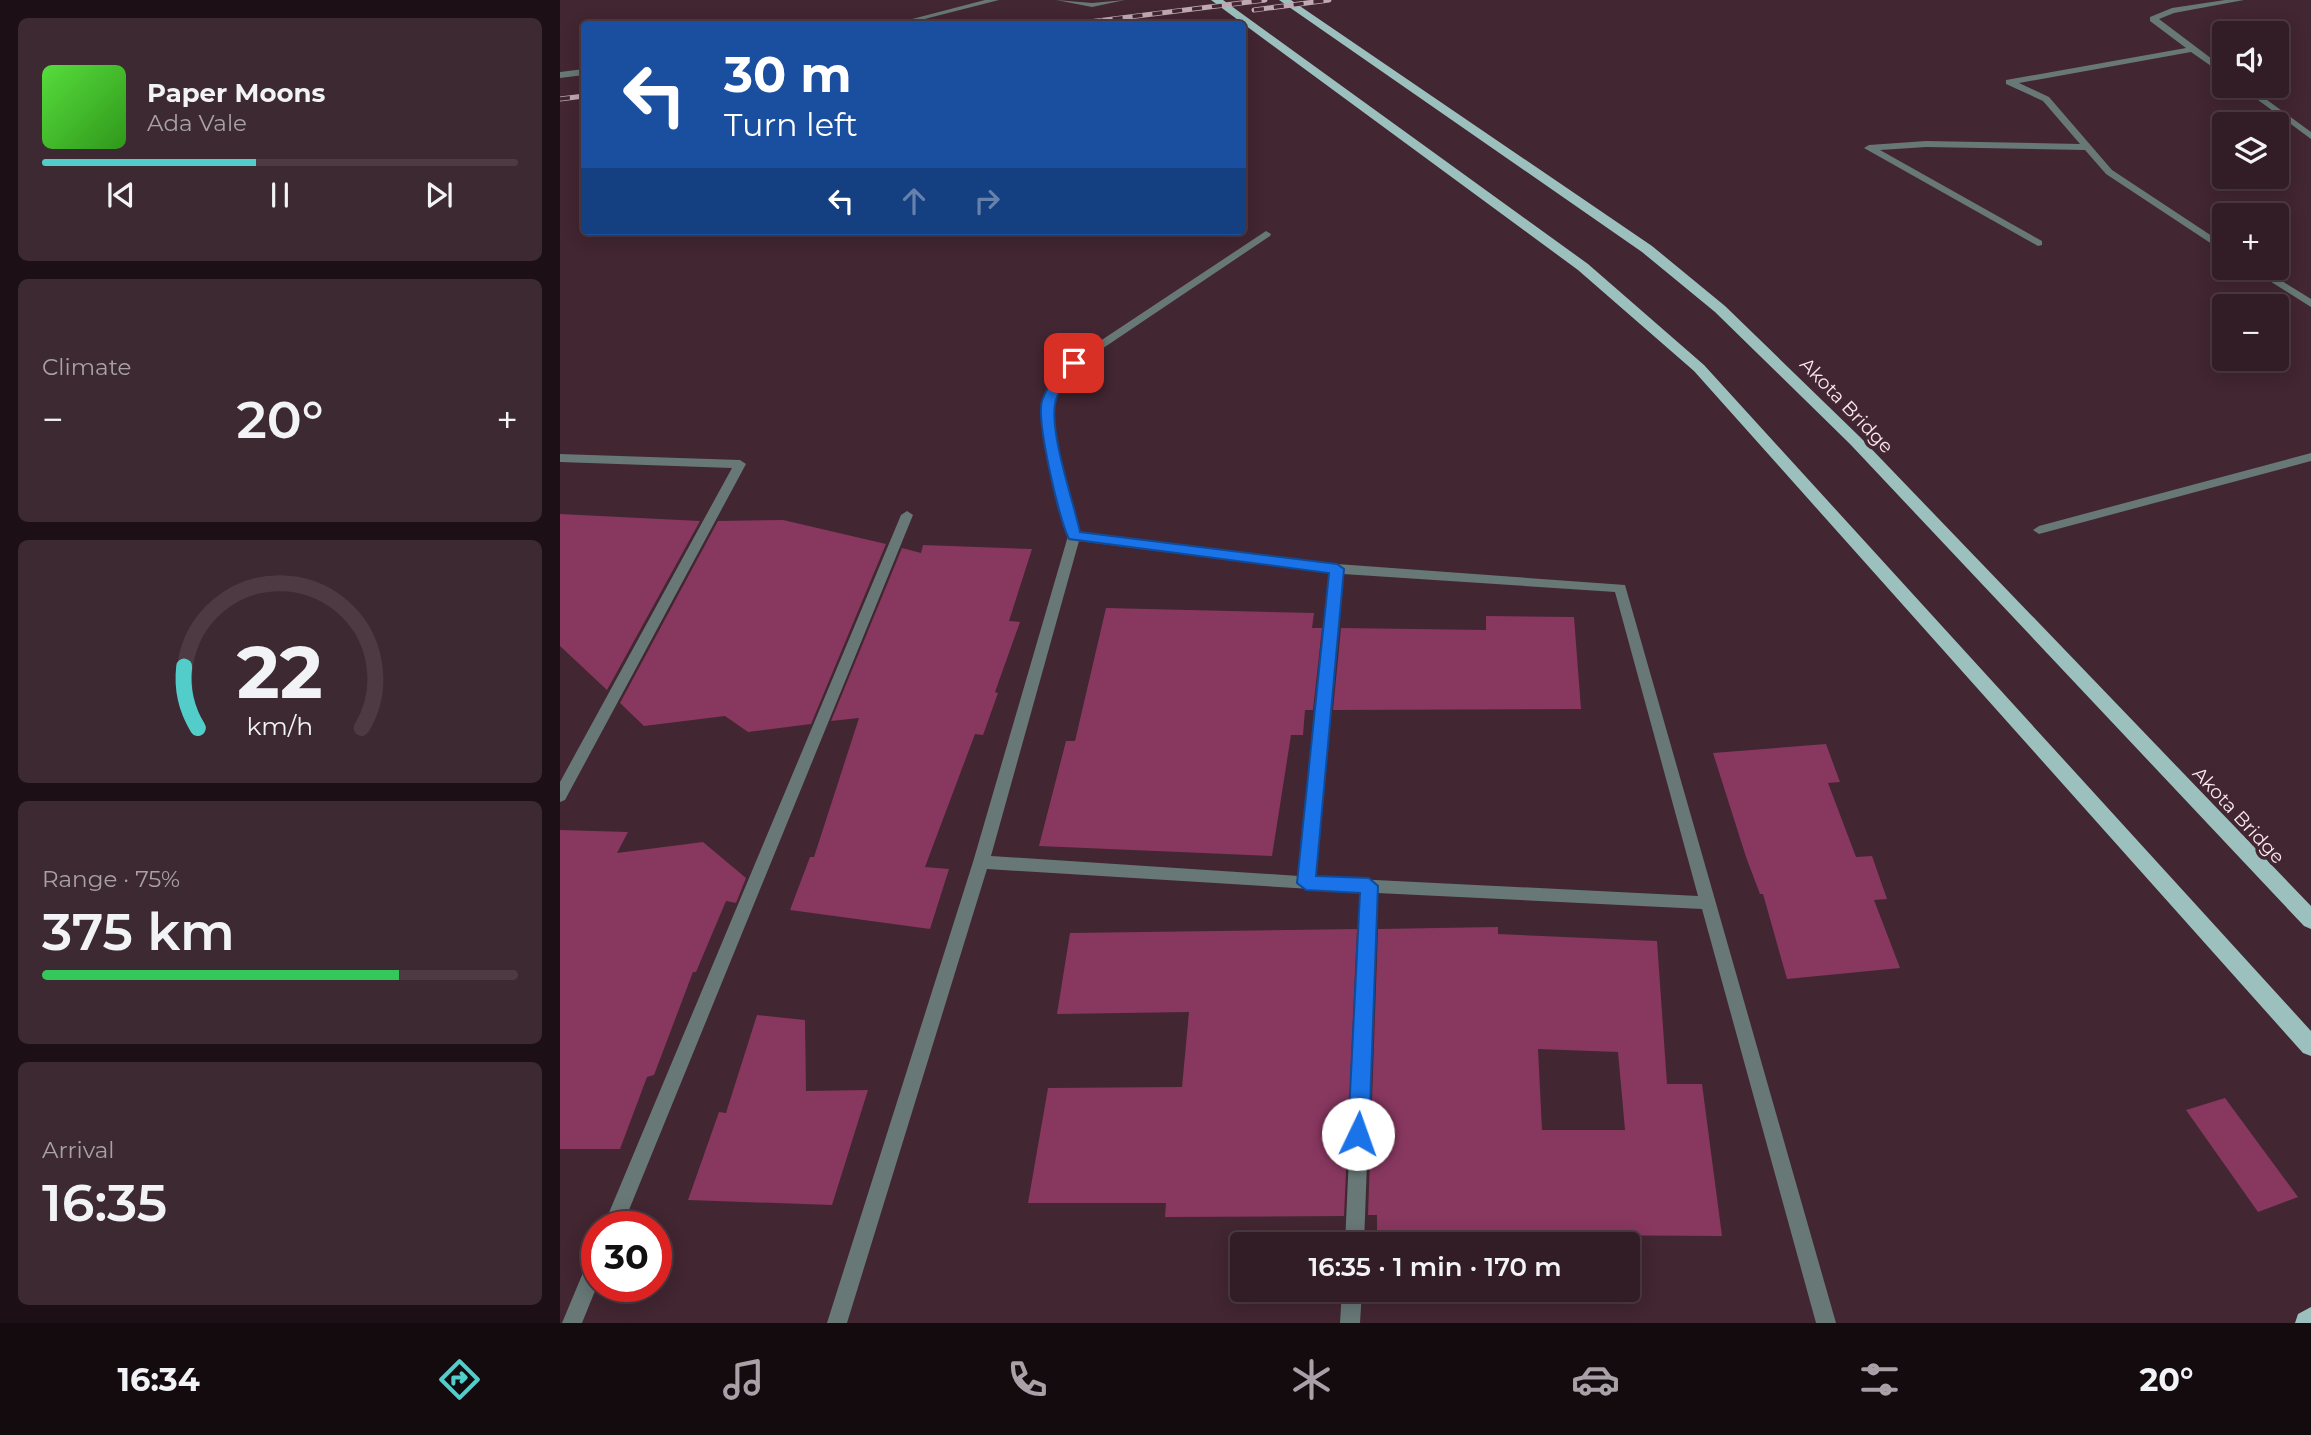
<!DOCTYPE html>
<meta charset="utf-8">
<style>
body{margin:0;font-family:Montserrat,sans-serif;background:#3d2932;color:#f1f3f6;height:100vh;display:flex;flex-direction:column;font-size:26px;white-space:nowrap}
*{box-sizing:border-box;margin:0}
p{font-size:23px;color:#a8a1a7}
.icon{flex:none;width:38px;height:38px;fill:none;stroke:currentColor;stroke-width:2;stroke-linecap:round;stroke-linejoin:round}
.map{position:relative;flex:1;overflow:hidden}
.panel{display:flex;flex-direction:column;gap:18px;padding:18px;background:#1c0f15;width:560px}
.panel>*{flex:none}
.hud{position:absolute;left:21px;top:21px;width:665px;height:214px;border-radius:7px;box-shadow:0 4px 18px #0003,0 0 0 2px #4d3a43;background:#1a4fa0;color:#fff;overflow:hidden}
.fabs{position:absolute;left:1652px;top:21px;display:grid;gap:14px}
.fabs a{display:grid;place-items:center;width:77px;height:77px;border-radius:7px;background:#321c26;box-shadow:0 4px 18px #0003,0 0 0 2px #4d3a43;font-size:35px}
.speed{position:absolute;left:21px;top:1211px;display:flex;gap:14px;font-size:35px;font-weight:700;text-align:center}
.speed>*{display:grid;place-content:center;width:91px;height:91px;border-radius:50%;background:#321c26;box-shadow:0 4px 18px #0003,0 0 0 2px #4d3a43;line-height:1}
.speed .limit{border:10px solid #d22;background:#fff;color:#111}
.pin{position:absolute;display:grid;place-items:center;width:60px;height:60px;color:#fff;margin:-30px;border-radius:14px;box-shadow:0 4px 10px #0006}
.me{position:absolute;width:77px;margin:-38px;rotate:3deg;stroke-linejoin:round;filter:drop-shadow(0 0 5px #0008)}
.turn{display:flex;align-items:center;gap:24px;height:147px;padding:0 28px;font-size:32px}
.turn .icon{width:91px;height:91px;stroke-width:2.5}
.turn b{display:block;font-size:49px;line-height:60px}
.lanes{display:flex;align-items:center;height:66px;padding:0 28px;background:#0003;justify-content:center;gap:35px;direction:ltr}
.lanes .off{opacity:.35}
.big{font-size:52px;font-weight:600;line-height:1.1}
.panel .widget{flex:1;display:flex;flex-direction:column;justify-content:center;gap:10px;min-width:0;padding:0 24px;border-radius:10px;background:#3d2932}
.panel .dial{align-items:center;gap:0}
.dial svg{height:182px;overflow:visible;fill:none;stroke:#4d3a43;stroke-width:7;stroke-linecap:round;text-anchor:middle}
.dial text{fill:#f1f3f6;stroke:none}
.song{display:flex;align-items:center;gap:21px}
.cover{width:84px;height:84px;border-radius:10px;background:linear-gradient(135deg,hsl(110 70% 55%),hsl(110 70% 35%))}
.played{height:7px;border-radius:4px;background:linear-gradient(90deg,#53cdca 45%,#4d3a43 45%)}
.keys{display:flex;justify-content:space-around;direction:ltr}
.heat{display:flex;justify-content:space-between;align-items:center;font-size:38px;direction:ltr}
.charge{height:10px;border-radius:5px;background:linear-gradient(90deg,#34c759 75%,#4d3a43 0)}
.trip{position:absolute;left:670px;top:1232px;width:410px;height:70px;border-radius:7px;background:#321c26;box-shadow:0 4px 18px #0003,0 0 0 2px #4d3a43;font-weight:600;line-height:70px;text-align:center}
.menu{display:flex;height:112px;justify-content:space-around;align-items:center;background:#140b0f;color:#a8a1a7}
.menu .icon{width:49px;height:49px}
.menu .on{color:#53cdca}
.menu b{font-size:32px;color:#f1f3f6}
main{display:flex;flex:1;min-height:0}
.map>svg:first-child{display:block}
.building{fill:#88375f;fill-rule:evenodd}
.lines{fill:none;stroke-linecap:round;stroke-linejoin:round}
.minor{fill:#677877;fill-rule:evenodd}
.primary{fill:#9cc0be;fill-rule:evenodd}
.rail-casing{stroke:#bfa9b2;stroke-width:5}
.rail{stroke:#422632;stroke-width:3.5;stroke-dasharray:10;stroke-linecap:butt}
.route{fill:#1a73e8;stroke:#114b97;stroke-width:2}
.labels{text-anchor:middle;stroke-width:7;stroke-linejoin:round;paint-order:stroke}
.street-label{font-size:19px;fill:#fae7ee;stroke:#422632}
</style>
<main>
<section class="panel">
<div class="widget">
<div class="song"><i class="cover"></i><div><b>Paper Moons</b><p>Ada Vale</p></div></div>
<div class="played"></div>
<div class="keys"><svg class="icon" aria-label="previous" viewBox="0 0 24 24"><path d="M18 5L8 12l10 7zM5 5v14"/></svg><svg class="icon" aria-label="pause" viewBox="0 0 24 24"><path d="M8 5v14M16 5v14"/></svg><svg class="icon" aria-label="next" viewBox="0 0 24 24"><path d="M6 5l10 7-10 7zM19 5v14"/></svg></div>
</div>
<div class="widget"><p>Climate</p>
<div class="heat"><a>−</a><b class="big">20°</b><a>+</a></div>
</div>
<div class="widget dial"><svg viewBox="0 0 100 80">
<path d="M14 69A42 42 0 1 1 86 69"/>
<path d="M14 69A42 42 0 0 1 8 42" stroke="#53cdca"/>
<text x="50" y="56" font-size="32" font-weight="700">22</text>
<text x="50" y="72" font-size="11">km/h</text>
</svg></div>
<div class="widget"><p>Range · 75%</p><b class="big">375 km</b><div class="charge"></div></div>
<div class="widget"><p>Arrival</p><b class="big">16:35</b></div>
</section>
<div class="map">
<svg width="1751" height="1323" viewBox="0 0 1751 1323">
<rect width="100%" height="100%" fill="#422632"/>
<path class="building" d="M0,514L140,521L47,690L0,646Z
M223,520L326,544L251,724L188,732L165,716L84,726L60,703L158,521Z
M363,545L472,549L449,621L460,622L435,692L438,693L423,735L415,734L365,867L389,869L370,929L230,910L250,857H254L299,718L271,721L342,548L361,553Z
M546,608L754,613L752,628H762L753,710H745L743,735H731L712,856L479,846L506,741H515Z
M926,616L1014,617L1021,709L773,710L781,628L926,630Z
M1266,744L1280,782L1268,783L1296,857L1312,856L1327,899L1314,900L1340,968L1227,979L1203,894H1200L1186,857L1153,753Z
M0,830L68,832L57,853L143,842L186,878L176,903L166,901L136,972H133L94,1075L87,1077L60,1149H0Z
M938,927V934L1097,941L1107,1084H1142L1162,1236L817,1234V1215H808L818,929ZM978,1049L1058,1052L1065,1130H982Z
M797,929L784,1216L605,1217L606,1203H468L488,1088L622,1087L629,1012L497,1014L510,933Z
M197,1015L245,1020L246,1091L308,1090L272,1205L128,1200L159,1112L166,1113Z
M1665,1098L1738,1197L1698,1212L1626,1110Z"/>
<g class="lines">
<path class="minor" d="M425,0H439L345,24H333Z
M496,0L532,3L565,0L532,7Z
M1665,0H1684L1614,13L1599,19L1664,68V75L1631,52L1459,83L1489,97L1552,170L1664,244V252L1546,174L1525,150L1366,147L1320,150L1482,241V245L1478,246L1304,148L1309,145L1366,141L1520,144L1483,101L1446,84V80L1626,48L1590,21V17L1612,8Z
M24,69V75L0,78V72Z
M1679,86H1688L1751,132V139Z
M706,231L711,234L710,236L518,365C509,377 498,388 494,402C488,426 513,505 520,532L777,564L1065,585L1276,1323H1256L1142,909L817,893L804,1244H785L801,892L427,869L287,1323H267L413,862L508,536L481,423L482,403L490,386L510,361ZM519,541L770,573L739,876L431,856ZM783,574L1055,592L1138,896L755,877Z
M1689,268H1701L1751,299V307Z
M1751,453V461L1479,534L1473,530L1479,526Z
M0,454L180,460L186,464L5,800L0,802V782L172,468L0,462Z
M347,511L353,515L62,1227H43L341,515Z
M37,1254V1286L22,1323H2L30,1256Z
M782,1290H802L800,1323H780Z"/>
<path class="primary" d="M651,0H663L1028,264L1144,365L1751,1031V1056L1743,1053L1134,371L1018,270Z
M719,0H731L1092,246L1165,306L1300,437L1751,906V929L1744,926L1290,444L1155,312L1082,252Z
M1751,1307V1323H1735L1738,1314Z"/>
<g class="rail-casing">
<path id="rail" d="M694,10L769,0
M513,24L705,0
M0,99L24,96"/>
</g>
<use href="#rail" class="rail"/>
</g>
<path class="route" d="M509,360L520,363C511,376 498,388 495,404C490,435 513,500 520,532L777,564L784,569L756,876L809,878L818,886L809,1134L806,1141L798,1144L791,1141L788,1134L800,893L746,890L737,883L769,573L509,539C499,520 476,420 482,401C487,385 499,373 509,360Z"/>
<g class="labels">
<g class="street-label">
<text transform="translate(1287 405) rotate(46)" y="7">Akota Bridge</text>
<text transform="translate(1679 815) rotate(47)" y="7">Akota Bridge</text>
</g>
</g>
</svg>
<div class="fabs">
<a><svg class="icon" aria-label="sound" viewBox="0 0 24 24"><path d="M4 9h4l5-4v14l-5-4H4zM17 9q2 3 0 6"/></svg></a>
<a><svg class="icon" aria-label="layers" viewBox="0 0 24 24"><path d="M12 4l9 5-9 5-9-5zM3 14l9 5 9-5"/></svg></a>
<a>+</a>
<a>−</a>
</div>
<div class="speed"><div class="limit">30</div></div>
<div class="pin" style="left:514px;top:363px;background:#d93025"><svg class="icon" aria-label="arrive" viewBox="0 0 24 24"><path d="M6 21V4h12l-3 4 3 4H6"/></svg></div>
<svg class="me" style="left:798px;top:1134px" viewBox="-20 -20 40 40"><circle r="19" fill="#fff"/><path d="M0-13L10 11 0 6-10 11z" fill="#1a73e8"/></svg>
<div class="trip">16:35 · 1 min · 170 m</div>
<div class="hud">
<div class="turn"><svg class="icon" aria-label="left" viewBox="0 0 24 24"><path d="M17 20v-9H6M10 6l-5 5 5 5"/></svg><div><b>30 m</b>Turn left</div></div>
<div class="lanes"><svg class="icon" aria-label="left" viewBox="0 0 24 24"><path d="M17 20v-9H6M10 6l-5 5 5 5"/></svg><svg class="icon off" aria-label="ahead" viewBox="0 0 24 24"><path d="M12 20V5M6 11l6-6 6 6"/></svg><svg class="icon off" aria-label="right" viewBox="0 0 24 24"><path d="M7 20v-9h11M14 6l5 5-5 5"/></svg></div>
</div>
</div>
</main>
<nav class="menu">
<b>16:34</b>
<svg class="icon on" aria-label="directions" viewBox="0 0 24 24"><path d="M12 3l9 9-9 9-9-9zM9 14v-3h6M13 9l2 2-2 2"/></svg>
<svg class="icon" aria-label="music" viewBox="0 0 24 24"><path d="M9 18V5l10-2v13"/><circle cx="6" cy="18" r="3"/><circle cx="16" cy="16" r="3"/></svg>
<svg class="icon" aria-label="phone" viewBox="0 0 24 24"><path d="M5 4h4l2 5-3 2q2 4 5 5l2-3 5 2v4C11 20 4 13 5 4z"/></svg>
<svg class="icon" aria-label="climate" viewBox="0 0 24 24"><path d="M12 3v18M4 7l16 10M4 17L20 7"/></svg>
<svg class="icon" aria-label="car" viewBox="0 0 24 24"><path d="M5 17H2v-5l4-1 3-4h7l3 4 3 1v5h-3M9 17h6M6 11h13"/><circle cx="7" cy="17" r="2"/><circle cx="17" cy="17" r="2"/></svg>
<svg class="icon" aria-label="filters" viewBox="0 0 24 24"><path d="M4 7h16M4 17h16"/><circle cx="9" cy="7" r="2"/><circle cx="15" cy="17" r="2"/></svg>
<b>20°</b>
</nav>
